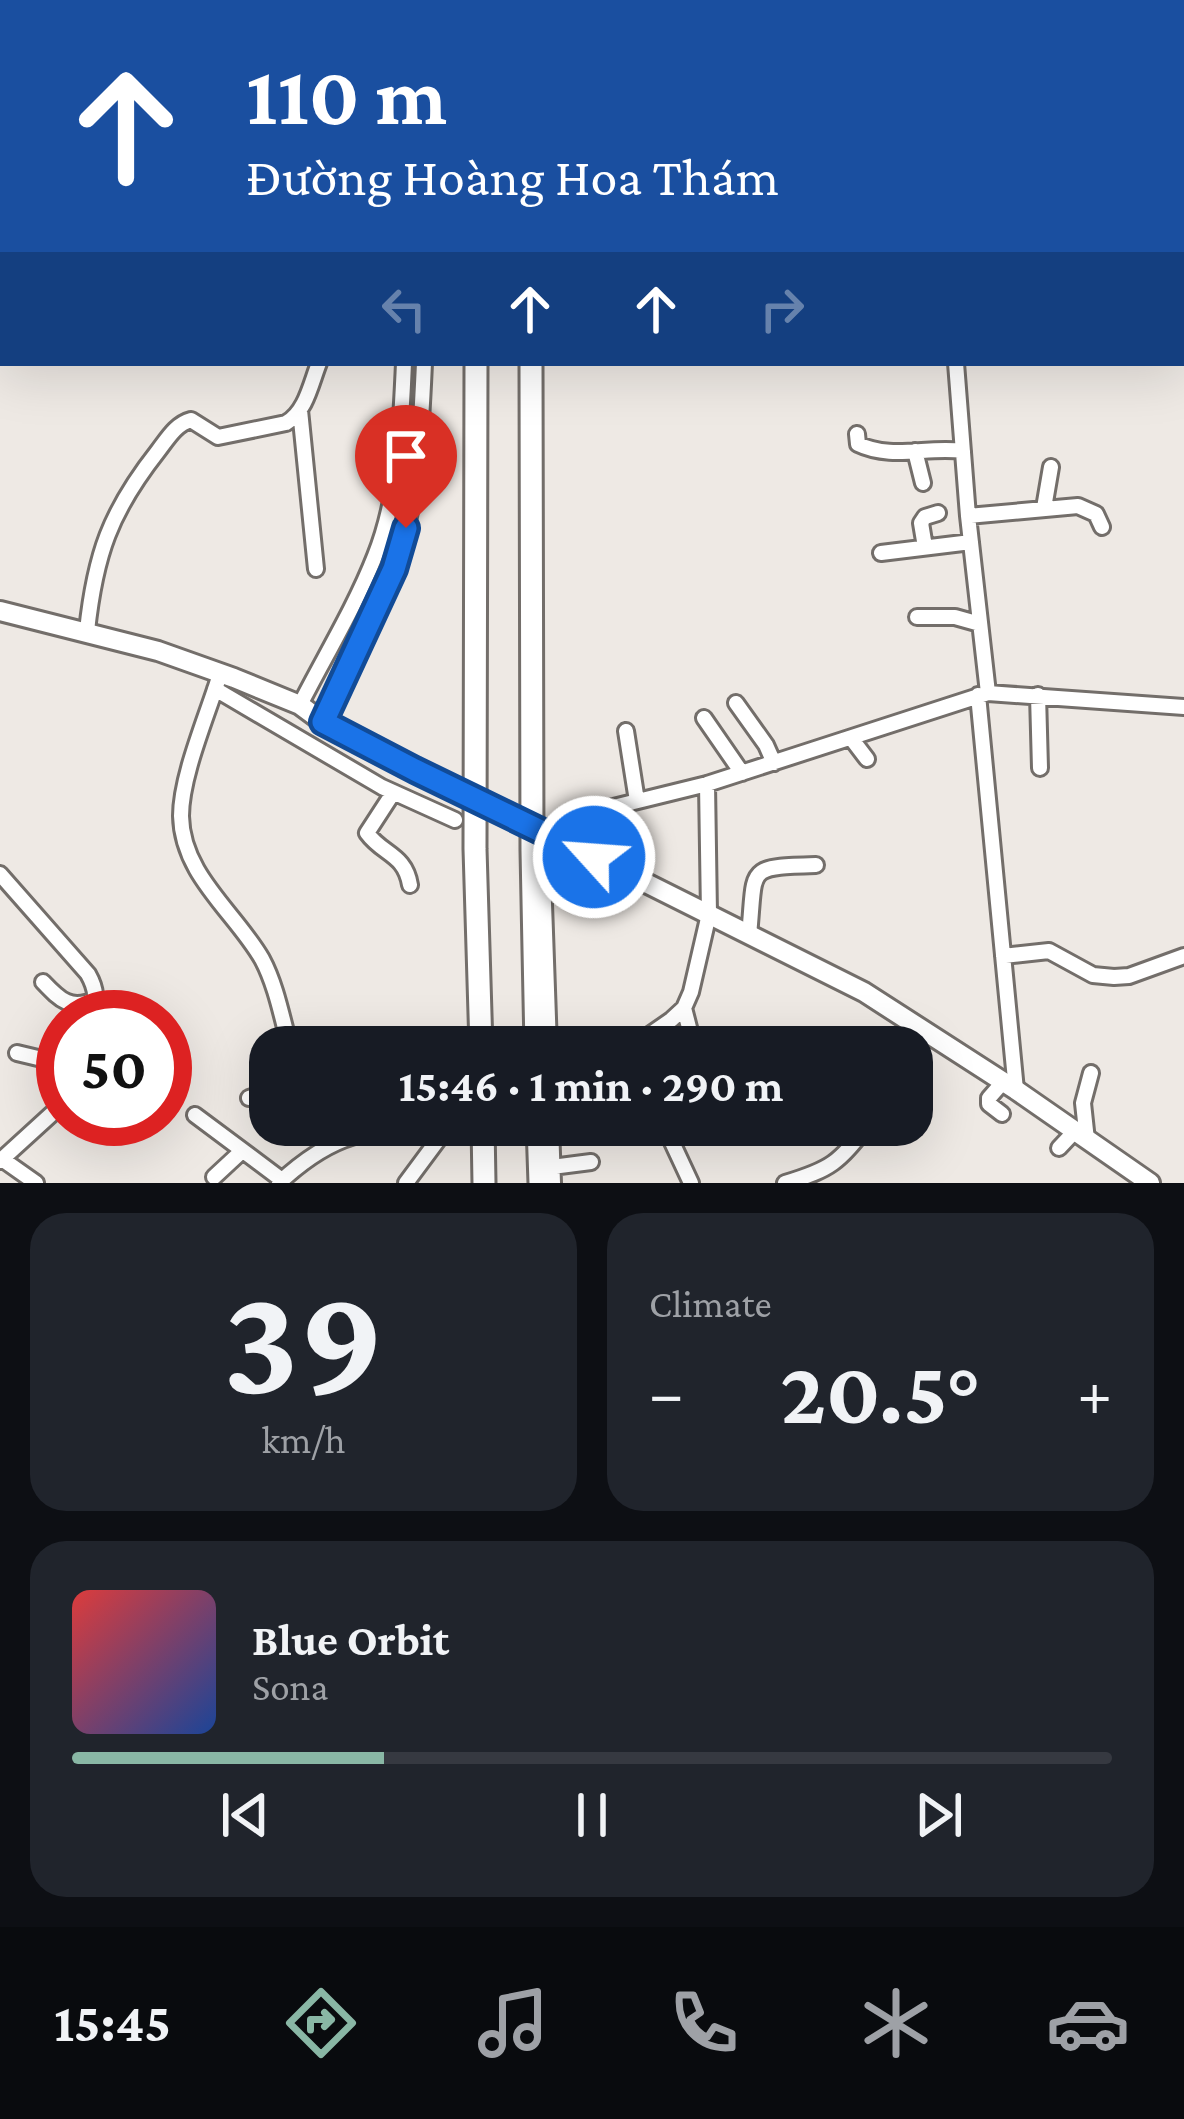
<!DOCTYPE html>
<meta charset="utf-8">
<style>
body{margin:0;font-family:"Crimson Pro",serif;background:#20242c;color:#f1f3f6;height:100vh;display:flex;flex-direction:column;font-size:45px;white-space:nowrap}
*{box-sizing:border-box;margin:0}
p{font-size:39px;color:#9ea1a6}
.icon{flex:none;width:66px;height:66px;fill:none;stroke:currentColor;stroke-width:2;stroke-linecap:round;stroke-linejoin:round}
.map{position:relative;height:1183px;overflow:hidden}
.drawer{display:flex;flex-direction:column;gap:30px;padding:30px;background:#0d0f14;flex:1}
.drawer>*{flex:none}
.hud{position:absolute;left:0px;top:0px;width:1185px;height:366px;box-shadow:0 12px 48px #0002;background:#1a4fa0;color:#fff;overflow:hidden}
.speed{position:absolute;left:36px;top:990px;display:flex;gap:24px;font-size:60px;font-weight:700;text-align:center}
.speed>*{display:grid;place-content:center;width:156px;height:156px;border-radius:50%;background:#171b24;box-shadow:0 12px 48px #0002;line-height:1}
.speed .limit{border:18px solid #d22;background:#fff;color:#111}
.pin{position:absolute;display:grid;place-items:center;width:102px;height:102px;color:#fff;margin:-123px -51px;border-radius:50% 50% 50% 0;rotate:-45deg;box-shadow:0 0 12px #0007}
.pin .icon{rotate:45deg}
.me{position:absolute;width:132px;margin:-66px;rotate:296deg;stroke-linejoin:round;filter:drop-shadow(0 0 9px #0008)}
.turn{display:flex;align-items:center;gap:42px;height:252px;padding:0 48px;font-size:54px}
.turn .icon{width:156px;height:156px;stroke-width:2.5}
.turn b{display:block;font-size:84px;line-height:102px}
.lanes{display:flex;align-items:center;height:114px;padding:0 48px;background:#0003;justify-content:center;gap:60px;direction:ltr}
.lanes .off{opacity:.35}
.big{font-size:90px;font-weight:700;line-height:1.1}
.drawer .tile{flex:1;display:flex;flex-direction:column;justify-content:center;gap:18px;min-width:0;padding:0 42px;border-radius:36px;background:#20242c}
.drawer .dial{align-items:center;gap:0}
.dial b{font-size:156px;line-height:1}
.song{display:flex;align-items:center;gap:36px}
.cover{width:144px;height:144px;border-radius:18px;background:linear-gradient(135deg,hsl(0 70% 55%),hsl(220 70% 35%))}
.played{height:12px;border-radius:6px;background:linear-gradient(90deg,#89b7a5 30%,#363941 30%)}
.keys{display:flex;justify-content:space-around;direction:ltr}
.heat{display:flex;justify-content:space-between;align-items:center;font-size:66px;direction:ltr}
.drawer .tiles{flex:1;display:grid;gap:30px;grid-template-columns:1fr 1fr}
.tile:last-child{grid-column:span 2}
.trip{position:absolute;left:249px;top:1026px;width:684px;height:120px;border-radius:36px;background:#171b24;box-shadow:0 12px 48px #0002;font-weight:700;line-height:120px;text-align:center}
.tabs{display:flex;height:192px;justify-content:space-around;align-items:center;background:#090b0e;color:#9ea1a6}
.tabs .icon{width:84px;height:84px}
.tabs .selected{color:#89b7a5}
.tabs b{font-size:54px;color:#f1f3f6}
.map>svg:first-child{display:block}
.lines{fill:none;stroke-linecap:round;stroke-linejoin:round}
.minor-casing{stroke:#736e6a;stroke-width:20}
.major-casing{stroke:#736e6a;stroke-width:24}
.highway-casing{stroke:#736e6a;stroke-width:27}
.path{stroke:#aca8a4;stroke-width:3;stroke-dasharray:6 9;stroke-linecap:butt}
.minor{stroke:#fff;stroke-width:14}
.major{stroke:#fff;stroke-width:18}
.highway{stroke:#fff;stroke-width:21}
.major-bridge-casing{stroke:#736e6a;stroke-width:24;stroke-linecap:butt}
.major-bridge{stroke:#fff;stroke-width:18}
.route-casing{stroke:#114b97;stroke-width:30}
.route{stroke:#1a73e8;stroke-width:21}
</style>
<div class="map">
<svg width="1184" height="1183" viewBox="0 0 1184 1183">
<rect width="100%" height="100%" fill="#eee9e4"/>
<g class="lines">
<g class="minor-casing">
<path id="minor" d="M395,3V0
M421,3V0
M441,3V0
M1075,3L1083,0
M1182,277L1184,278
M956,363L968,516L988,693
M300,410L316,569
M857,434L858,444C891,460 928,446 963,451
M915,451L923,483
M1044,508L1051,467
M968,516L1078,506L1096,514L1102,527
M925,547L921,523L925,517L938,513
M881,553L971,542
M917,617H955L980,624
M87,631C95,555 110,512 158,451C168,438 176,424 191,420L218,437L286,423C306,412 311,383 319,363
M220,674C208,714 181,775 181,816C182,875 235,912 262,959C276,985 282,1018 290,1047
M215,689L382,787L455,820
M978,695L1016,1090
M1038,695L1040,768
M736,703L766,745L774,763
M300,705C325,656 355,607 375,556C399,496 401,427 404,363
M704,718L742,773
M323,722C347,671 375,620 395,568C418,503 421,431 424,363
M626,731L637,801
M851,738L867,759
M393,793L367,833C383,855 405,854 410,885
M0,874L88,974C97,990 97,1000 91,1017
M749,935C756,867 744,867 816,865
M1003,956L1049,951L1093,975L1114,977L1129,976L1184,956
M43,982C60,1000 71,1011 96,999
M684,1008L694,1047
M549,1047L543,875C547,848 564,829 585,814L707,784L988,693L1184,707
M632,1047L671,1020L684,1008L691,992L709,914L707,784
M17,1053L63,1064
M249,1098L270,1091
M1002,1114L989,1104V1098L1003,1082
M195,1115L282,1180
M551,1125L553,1183
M664,1125L691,1183
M1087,1140L1083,1103L1091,1073
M1059,1148L1075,1131
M2,1159L36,1183
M0,1161L56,1110L63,1097
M552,1167L591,1162
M214,1177L242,1151
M279,1183C338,1128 371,1130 447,1127
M406,1183L449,1125
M785,1183C832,1169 838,1163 868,1125"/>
</g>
<g class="major-casing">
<path id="major" d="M0,611L158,651L234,678L300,705L323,722L414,770
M594,857L864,992L1016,1090L1150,1183"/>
</g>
<g class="highway-casing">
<path id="highway" d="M492,3V0
M548,3V0
M476,363L475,849L481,1047
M531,363L532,851L536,1047
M483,1125L484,1183
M538,1125L540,1183"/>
</g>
<path class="path" d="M364,440L384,444"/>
<use href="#minor" class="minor"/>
<use href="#major" class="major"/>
<use href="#highway" class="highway"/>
<g class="major-bridge-casing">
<path id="major-bridge" d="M414,770L594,857"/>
</g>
<use href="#major-bridge" class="major-bridge"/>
</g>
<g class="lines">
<g class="route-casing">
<path id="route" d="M406,528L394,569L323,722L415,770L594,857"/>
</g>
<use href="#route" class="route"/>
</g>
</svg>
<div class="speed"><div class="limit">50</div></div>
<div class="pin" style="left:406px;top:528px;background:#d93025"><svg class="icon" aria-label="arrive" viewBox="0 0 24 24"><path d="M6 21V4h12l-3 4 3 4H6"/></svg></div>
<svg class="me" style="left:594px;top:857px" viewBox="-20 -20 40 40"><circle r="17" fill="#1a73e8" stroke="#fff" stroke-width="3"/><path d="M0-11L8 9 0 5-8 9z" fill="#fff"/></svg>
<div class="trip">15:46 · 1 min · 290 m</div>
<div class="hud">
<div class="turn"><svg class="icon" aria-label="ahead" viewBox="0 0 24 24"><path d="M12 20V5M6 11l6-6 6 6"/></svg><div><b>110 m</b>Đường Hoàng Hoa Thám</div></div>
<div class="lanes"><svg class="icon off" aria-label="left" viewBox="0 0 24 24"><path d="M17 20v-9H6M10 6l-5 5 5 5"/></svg><svg class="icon" aria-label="ahead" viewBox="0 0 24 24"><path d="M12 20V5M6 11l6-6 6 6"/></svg><svg class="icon" aria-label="ahead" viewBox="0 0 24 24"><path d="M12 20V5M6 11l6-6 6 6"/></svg><svg class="icon off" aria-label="right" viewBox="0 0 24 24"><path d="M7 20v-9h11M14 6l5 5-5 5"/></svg></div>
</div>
</div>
<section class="drawer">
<div class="tiles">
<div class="tile dial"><b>39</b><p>km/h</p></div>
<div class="tile"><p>Climate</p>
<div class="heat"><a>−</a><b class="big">20.5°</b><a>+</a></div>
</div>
<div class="tile">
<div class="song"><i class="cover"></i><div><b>Blue Orbit</b><p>Sona</p></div></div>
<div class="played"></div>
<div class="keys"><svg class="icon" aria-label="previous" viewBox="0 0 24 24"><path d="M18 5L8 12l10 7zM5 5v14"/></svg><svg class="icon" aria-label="pause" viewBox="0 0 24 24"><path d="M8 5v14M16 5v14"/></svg><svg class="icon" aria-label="next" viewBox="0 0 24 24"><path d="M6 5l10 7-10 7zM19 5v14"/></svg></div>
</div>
</div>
</section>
<nav class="tabs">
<b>15:45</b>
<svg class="icon selected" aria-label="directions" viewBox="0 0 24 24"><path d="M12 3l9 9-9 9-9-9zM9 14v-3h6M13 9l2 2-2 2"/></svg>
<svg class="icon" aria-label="music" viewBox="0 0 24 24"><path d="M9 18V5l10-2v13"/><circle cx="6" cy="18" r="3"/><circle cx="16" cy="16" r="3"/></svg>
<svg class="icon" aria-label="phone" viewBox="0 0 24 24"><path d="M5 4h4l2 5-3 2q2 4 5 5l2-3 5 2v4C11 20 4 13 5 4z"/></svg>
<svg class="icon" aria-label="climate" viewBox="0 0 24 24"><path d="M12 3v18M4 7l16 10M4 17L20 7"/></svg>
<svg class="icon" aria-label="car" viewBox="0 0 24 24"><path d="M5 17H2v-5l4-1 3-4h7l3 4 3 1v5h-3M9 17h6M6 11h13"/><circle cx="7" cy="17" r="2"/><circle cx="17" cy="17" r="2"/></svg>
</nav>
